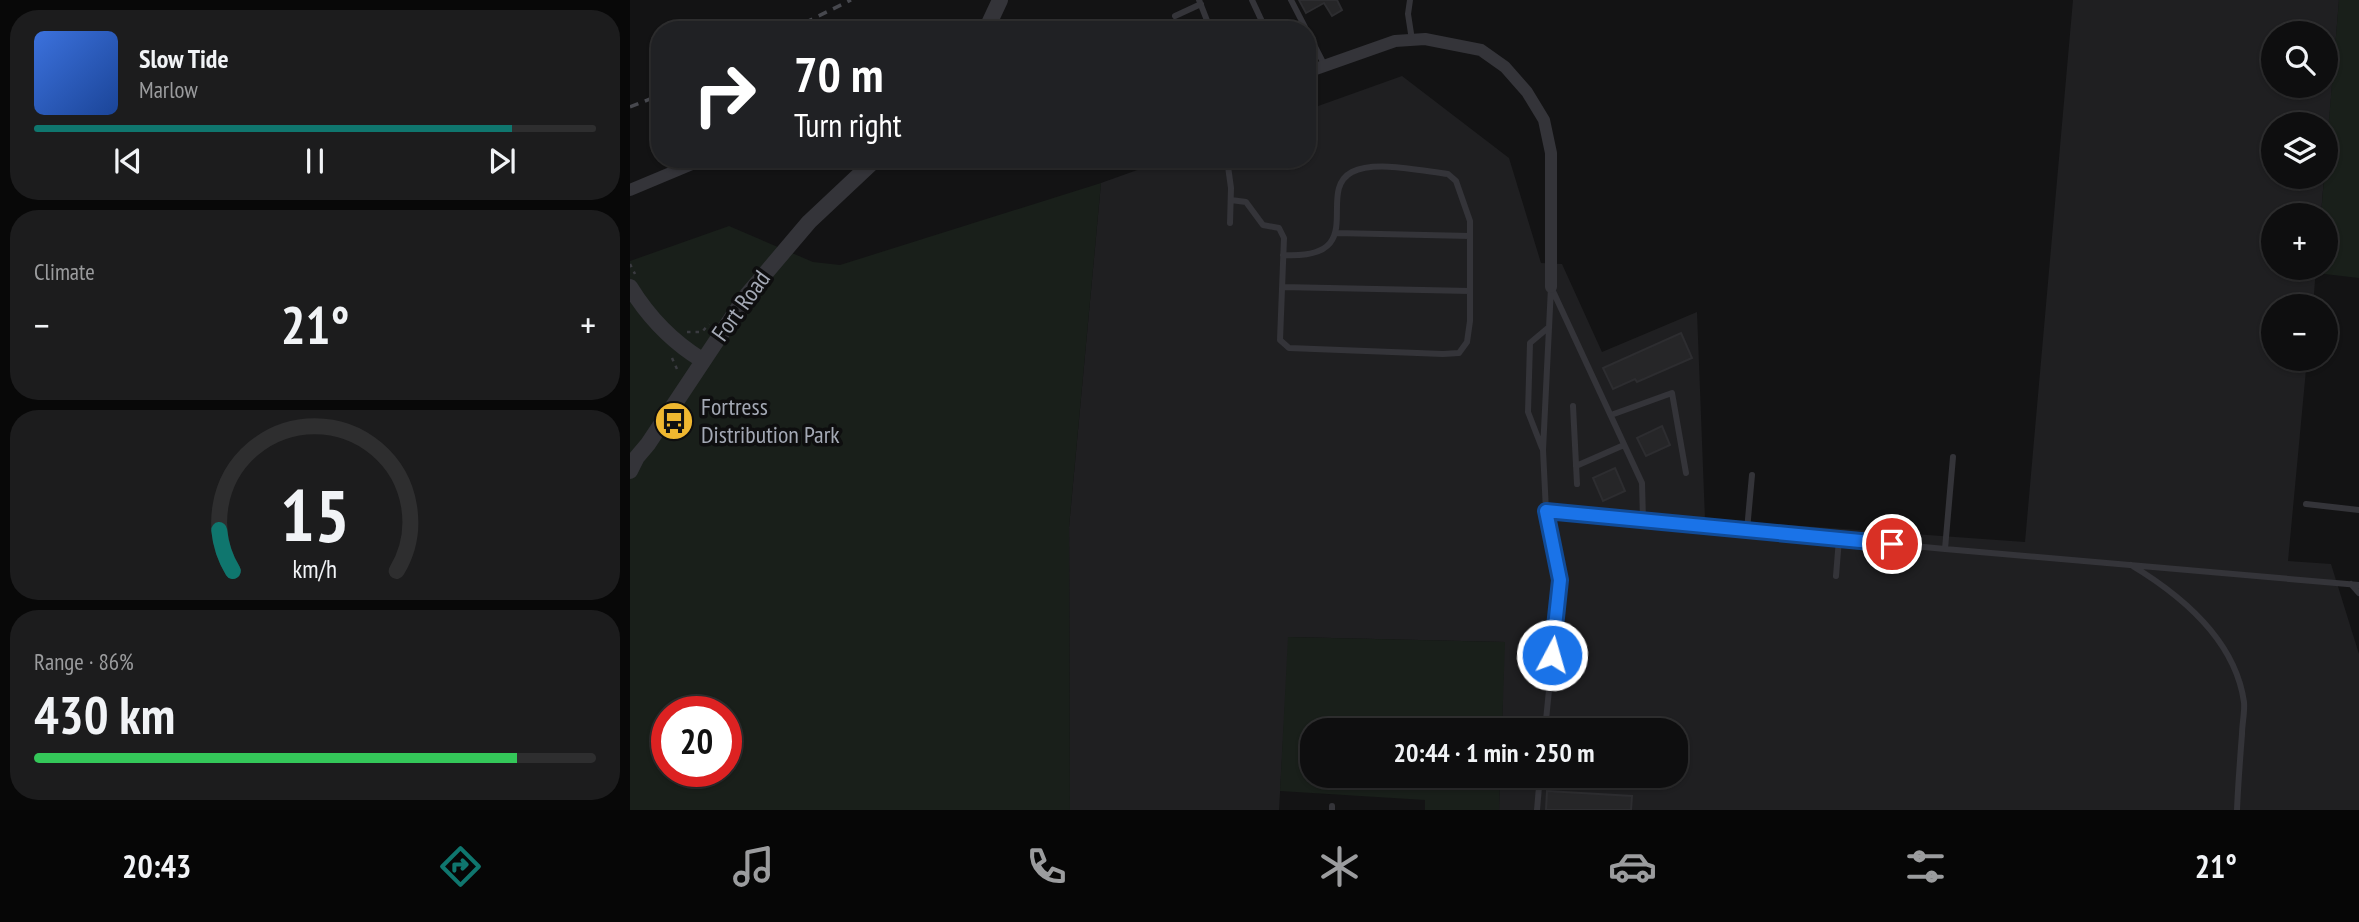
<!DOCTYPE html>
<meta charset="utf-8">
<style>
body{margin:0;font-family:"PT Sans Narrow",sans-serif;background:#1c1c1d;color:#f1f3f6;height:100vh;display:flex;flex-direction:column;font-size:26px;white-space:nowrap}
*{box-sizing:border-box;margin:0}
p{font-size:23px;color:#9b9c9e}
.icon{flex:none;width:38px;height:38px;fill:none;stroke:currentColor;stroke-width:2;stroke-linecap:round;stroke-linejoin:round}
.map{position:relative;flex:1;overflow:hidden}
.sheet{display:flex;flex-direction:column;gap:10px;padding:10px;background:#080808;width:630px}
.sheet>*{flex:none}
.top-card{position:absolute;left:21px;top:21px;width:665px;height:147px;border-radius:28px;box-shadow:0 2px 5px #0004,0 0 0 2px #2e2e2f;background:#202124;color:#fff;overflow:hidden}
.fabs{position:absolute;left:1631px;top:21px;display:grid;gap:14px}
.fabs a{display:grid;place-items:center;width:77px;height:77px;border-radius:50%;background:#0e0e0f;box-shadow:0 2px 5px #0004,0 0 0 2px #2e2e2f;font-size:35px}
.speed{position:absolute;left:21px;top:696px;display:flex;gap:14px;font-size:35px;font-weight:700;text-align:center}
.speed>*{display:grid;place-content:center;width:91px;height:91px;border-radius:50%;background:#0e0e0f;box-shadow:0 2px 5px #0004,0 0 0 2px #2e2e2f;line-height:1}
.speed .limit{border:10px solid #d22;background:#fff;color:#111}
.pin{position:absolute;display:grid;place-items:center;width:60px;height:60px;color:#fff;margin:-30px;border:4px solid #fff;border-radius:50%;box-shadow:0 2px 7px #0007}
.me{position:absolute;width:77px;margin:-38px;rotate:6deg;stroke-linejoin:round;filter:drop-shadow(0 0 5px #0008)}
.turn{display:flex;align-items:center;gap:24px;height:147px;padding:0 28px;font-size:32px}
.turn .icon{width:91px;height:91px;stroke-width:2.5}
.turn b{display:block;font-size:49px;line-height:60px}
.big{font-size:52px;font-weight:700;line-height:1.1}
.sheet .tile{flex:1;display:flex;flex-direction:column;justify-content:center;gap:10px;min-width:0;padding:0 24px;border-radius:28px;background:#1c1c1d}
.sheet .dial{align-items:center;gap:0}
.dial svg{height:182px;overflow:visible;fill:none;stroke:#2e2e2f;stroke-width:7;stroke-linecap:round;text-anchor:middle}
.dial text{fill:#f1f3f6;stroke:none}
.song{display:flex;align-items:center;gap:21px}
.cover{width:84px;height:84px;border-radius:10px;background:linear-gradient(135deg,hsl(220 70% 55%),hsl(220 70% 35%))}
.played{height:7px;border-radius:4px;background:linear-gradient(90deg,#0f766e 85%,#2e2e2f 85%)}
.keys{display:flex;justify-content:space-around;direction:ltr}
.heat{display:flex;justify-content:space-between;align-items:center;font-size:38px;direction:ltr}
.charge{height:10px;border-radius:5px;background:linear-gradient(90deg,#34c759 86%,#2e2e2f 0)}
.trip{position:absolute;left:670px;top:718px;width:388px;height:70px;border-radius:28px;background:#0e0e0f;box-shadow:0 2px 5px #0004,0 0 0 2px #2e2e2f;font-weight:700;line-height:70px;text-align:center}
.dock{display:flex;height:112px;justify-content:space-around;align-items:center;background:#060606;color:#9b9c9e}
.dock .icon{width:49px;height:49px}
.dock .on{color:#0f766e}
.dock b{font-size:32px;color:#f1f3f6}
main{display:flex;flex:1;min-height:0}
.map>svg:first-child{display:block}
.built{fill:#1f1f21;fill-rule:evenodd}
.green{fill:#191f1a;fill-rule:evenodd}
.building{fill:#262628;stroke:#2d2d30;stroke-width:2}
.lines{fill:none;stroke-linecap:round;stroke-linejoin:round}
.path{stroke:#3a3b40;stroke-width:2.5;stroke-dasharray:3.5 5;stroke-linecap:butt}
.service{stroke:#343439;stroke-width:6}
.minor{stroke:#343439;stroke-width:12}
.tertiary{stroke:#343439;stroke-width:16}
.rail{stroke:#47484e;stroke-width:3.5;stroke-dasharray:9 7;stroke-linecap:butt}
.route-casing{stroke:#114b97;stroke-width:18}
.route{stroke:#1a73e8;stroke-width:12}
.labels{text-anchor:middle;stroke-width:7;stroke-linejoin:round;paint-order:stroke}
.street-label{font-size:24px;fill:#a4a9b5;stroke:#0e0e0f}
.poi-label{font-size:24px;fill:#a4a9b5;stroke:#0e0e0f;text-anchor:start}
</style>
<main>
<section class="sheet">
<div class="tile">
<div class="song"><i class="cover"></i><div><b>Slow Tide</b><p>Marlow</p></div></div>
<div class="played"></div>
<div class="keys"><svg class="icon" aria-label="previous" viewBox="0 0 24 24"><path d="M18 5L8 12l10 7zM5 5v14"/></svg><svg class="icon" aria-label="pause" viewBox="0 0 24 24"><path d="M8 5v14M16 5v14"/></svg><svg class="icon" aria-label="next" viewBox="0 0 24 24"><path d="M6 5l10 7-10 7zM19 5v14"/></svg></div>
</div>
<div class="tile"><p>Climate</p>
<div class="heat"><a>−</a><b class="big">21°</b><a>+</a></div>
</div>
<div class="tile dial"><svg viewBox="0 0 100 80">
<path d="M14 69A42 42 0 1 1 86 69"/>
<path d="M14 69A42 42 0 0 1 8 51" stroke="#0f766e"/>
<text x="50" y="56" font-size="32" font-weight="700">15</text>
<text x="50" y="72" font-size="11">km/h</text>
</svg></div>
<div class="tile"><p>Range · 86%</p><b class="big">430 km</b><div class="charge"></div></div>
</section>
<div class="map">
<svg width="1729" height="810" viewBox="0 0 1729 810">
<rect width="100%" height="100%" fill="#131314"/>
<path class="built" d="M1443,0H1709L1696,159V124H1643V177H1694L1691,215H1643V268H1686L1683,306H1643V359H1677L1658,561L1701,564L1729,654V810H869L870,775H1046V730H872L874,642L659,637L649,810H440L439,527L471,183L538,159H677V110L772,76L879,158L911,263L932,264L972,352L1067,312L1075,519L1395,542ZM1643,33H1696V86H1643Z"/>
<path class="green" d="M1709,0H1729V278L1686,273V268H1696V215H1691Z
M471,183L439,527L440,810H0V261L99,226L183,262L210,265ZM37,712H96V772H37Z
M658,637L875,642L872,730H682V775H870L869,810H795V800L650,791Z"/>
<path class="building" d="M669,0H707L712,10L702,16L694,3L676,13Z
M1051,333L1062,358L1007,382L1005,379L983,389L973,368Z
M1032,426L1040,445L1016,456L1007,438Z
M985,468L995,491L973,501L963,478Z
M917,791L1002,796L1001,810H916Z"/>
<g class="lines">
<path class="path" d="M0,264L5,274
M57,332H72L79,324
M42,358L47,369V374"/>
<path class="service" d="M569,0L578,23V30
M622,0L636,30
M661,0L695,66
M780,0L778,14L782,40
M545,16L571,4
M597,159L601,188L600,223
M601,200L616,202L633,225L649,228L654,238L650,340L659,348L813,354L829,353L837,342L840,321V221L826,181L818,174C792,171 745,160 722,172C684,192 742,260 653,255
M706,233L840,236
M652,287L840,291
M922,289L1012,483L1013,520
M943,406L947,484
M981,415L1042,393L1056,473
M912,448L898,412L900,343L919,327
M946,466L994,445
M1676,504L1729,510
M916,511L1315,549L1729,585
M1117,530L1122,475
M1315,549L1323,457
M1501,565C1551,595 1605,639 1614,702C1615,712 1612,724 1612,734C1610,760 1608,785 1607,810
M1206,576L1209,539
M1721,584L1729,593
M915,730L930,580L916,511L913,450L921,287
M702,806V810
M907,810L910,775"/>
<path class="minor" d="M677,72L765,41L795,39L851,50L875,67L897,92L914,120L921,153V287
M0,190L74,159"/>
<path class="tertiary" d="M356,30L370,0
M0,287C19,318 41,341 72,360
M0,471L7,457L18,444L117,295L179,222L246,159"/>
<path class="rail" d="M160,30L221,0
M0,107L30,95"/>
</g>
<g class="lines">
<g class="route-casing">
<path id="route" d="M922,655L930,580L916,511L1262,544"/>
</g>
<use href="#route" class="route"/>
</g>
<defs>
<g id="bus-disc" transform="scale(2.0125)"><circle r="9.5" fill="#efb730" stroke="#0e0e0f"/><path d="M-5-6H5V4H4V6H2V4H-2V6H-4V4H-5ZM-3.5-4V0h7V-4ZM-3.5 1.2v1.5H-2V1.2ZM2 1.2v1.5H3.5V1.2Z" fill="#111"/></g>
</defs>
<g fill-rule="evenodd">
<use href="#bus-disc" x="44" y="421"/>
</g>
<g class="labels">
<g class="street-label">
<text transform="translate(111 306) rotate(-54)" y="8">Fort Road</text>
</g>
<g class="poi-label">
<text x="71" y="415">Fortress<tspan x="71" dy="28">Distribution Park</tspan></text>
</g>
</g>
</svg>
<div class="fabs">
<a><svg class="icon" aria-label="search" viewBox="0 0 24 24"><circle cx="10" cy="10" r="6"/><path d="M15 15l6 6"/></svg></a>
<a><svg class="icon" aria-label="layers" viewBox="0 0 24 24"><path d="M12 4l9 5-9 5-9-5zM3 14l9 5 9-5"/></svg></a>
<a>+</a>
<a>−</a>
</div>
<div class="speed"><div class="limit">20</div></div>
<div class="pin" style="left:1262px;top:544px;background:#d93025"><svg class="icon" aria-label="arrive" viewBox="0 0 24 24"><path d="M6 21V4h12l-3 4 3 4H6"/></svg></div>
<svg class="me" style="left:922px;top:655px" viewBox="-20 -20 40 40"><circle r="17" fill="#1a73e8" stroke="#fff" stroke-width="3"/><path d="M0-11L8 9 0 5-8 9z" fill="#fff"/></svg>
<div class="trip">20:44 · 1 min · 250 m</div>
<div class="top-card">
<div class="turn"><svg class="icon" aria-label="right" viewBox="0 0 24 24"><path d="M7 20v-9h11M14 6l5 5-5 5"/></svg><div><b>70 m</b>Turn right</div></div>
</div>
</div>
</main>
<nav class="dock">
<b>20:43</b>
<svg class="icon on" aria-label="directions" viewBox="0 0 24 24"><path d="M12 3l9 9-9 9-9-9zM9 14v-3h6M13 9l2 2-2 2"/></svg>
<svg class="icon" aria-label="music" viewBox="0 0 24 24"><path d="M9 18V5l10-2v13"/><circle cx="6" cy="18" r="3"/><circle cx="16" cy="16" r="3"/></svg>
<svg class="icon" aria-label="phone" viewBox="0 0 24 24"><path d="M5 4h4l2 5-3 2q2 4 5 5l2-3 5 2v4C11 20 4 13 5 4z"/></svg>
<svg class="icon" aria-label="climate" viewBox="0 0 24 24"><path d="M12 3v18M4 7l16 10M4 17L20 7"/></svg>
<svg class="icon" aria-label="car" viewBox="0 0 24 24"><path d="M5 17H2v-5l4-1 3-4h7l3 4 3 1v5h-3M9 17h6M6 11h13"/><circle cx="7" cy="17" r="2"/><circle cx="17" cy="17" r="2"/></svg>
<svg class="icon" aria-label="filters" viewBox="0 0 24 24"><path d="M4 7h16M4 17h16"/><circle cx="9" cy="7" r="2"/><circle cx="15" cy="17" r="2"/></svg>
<b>21°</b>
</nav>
